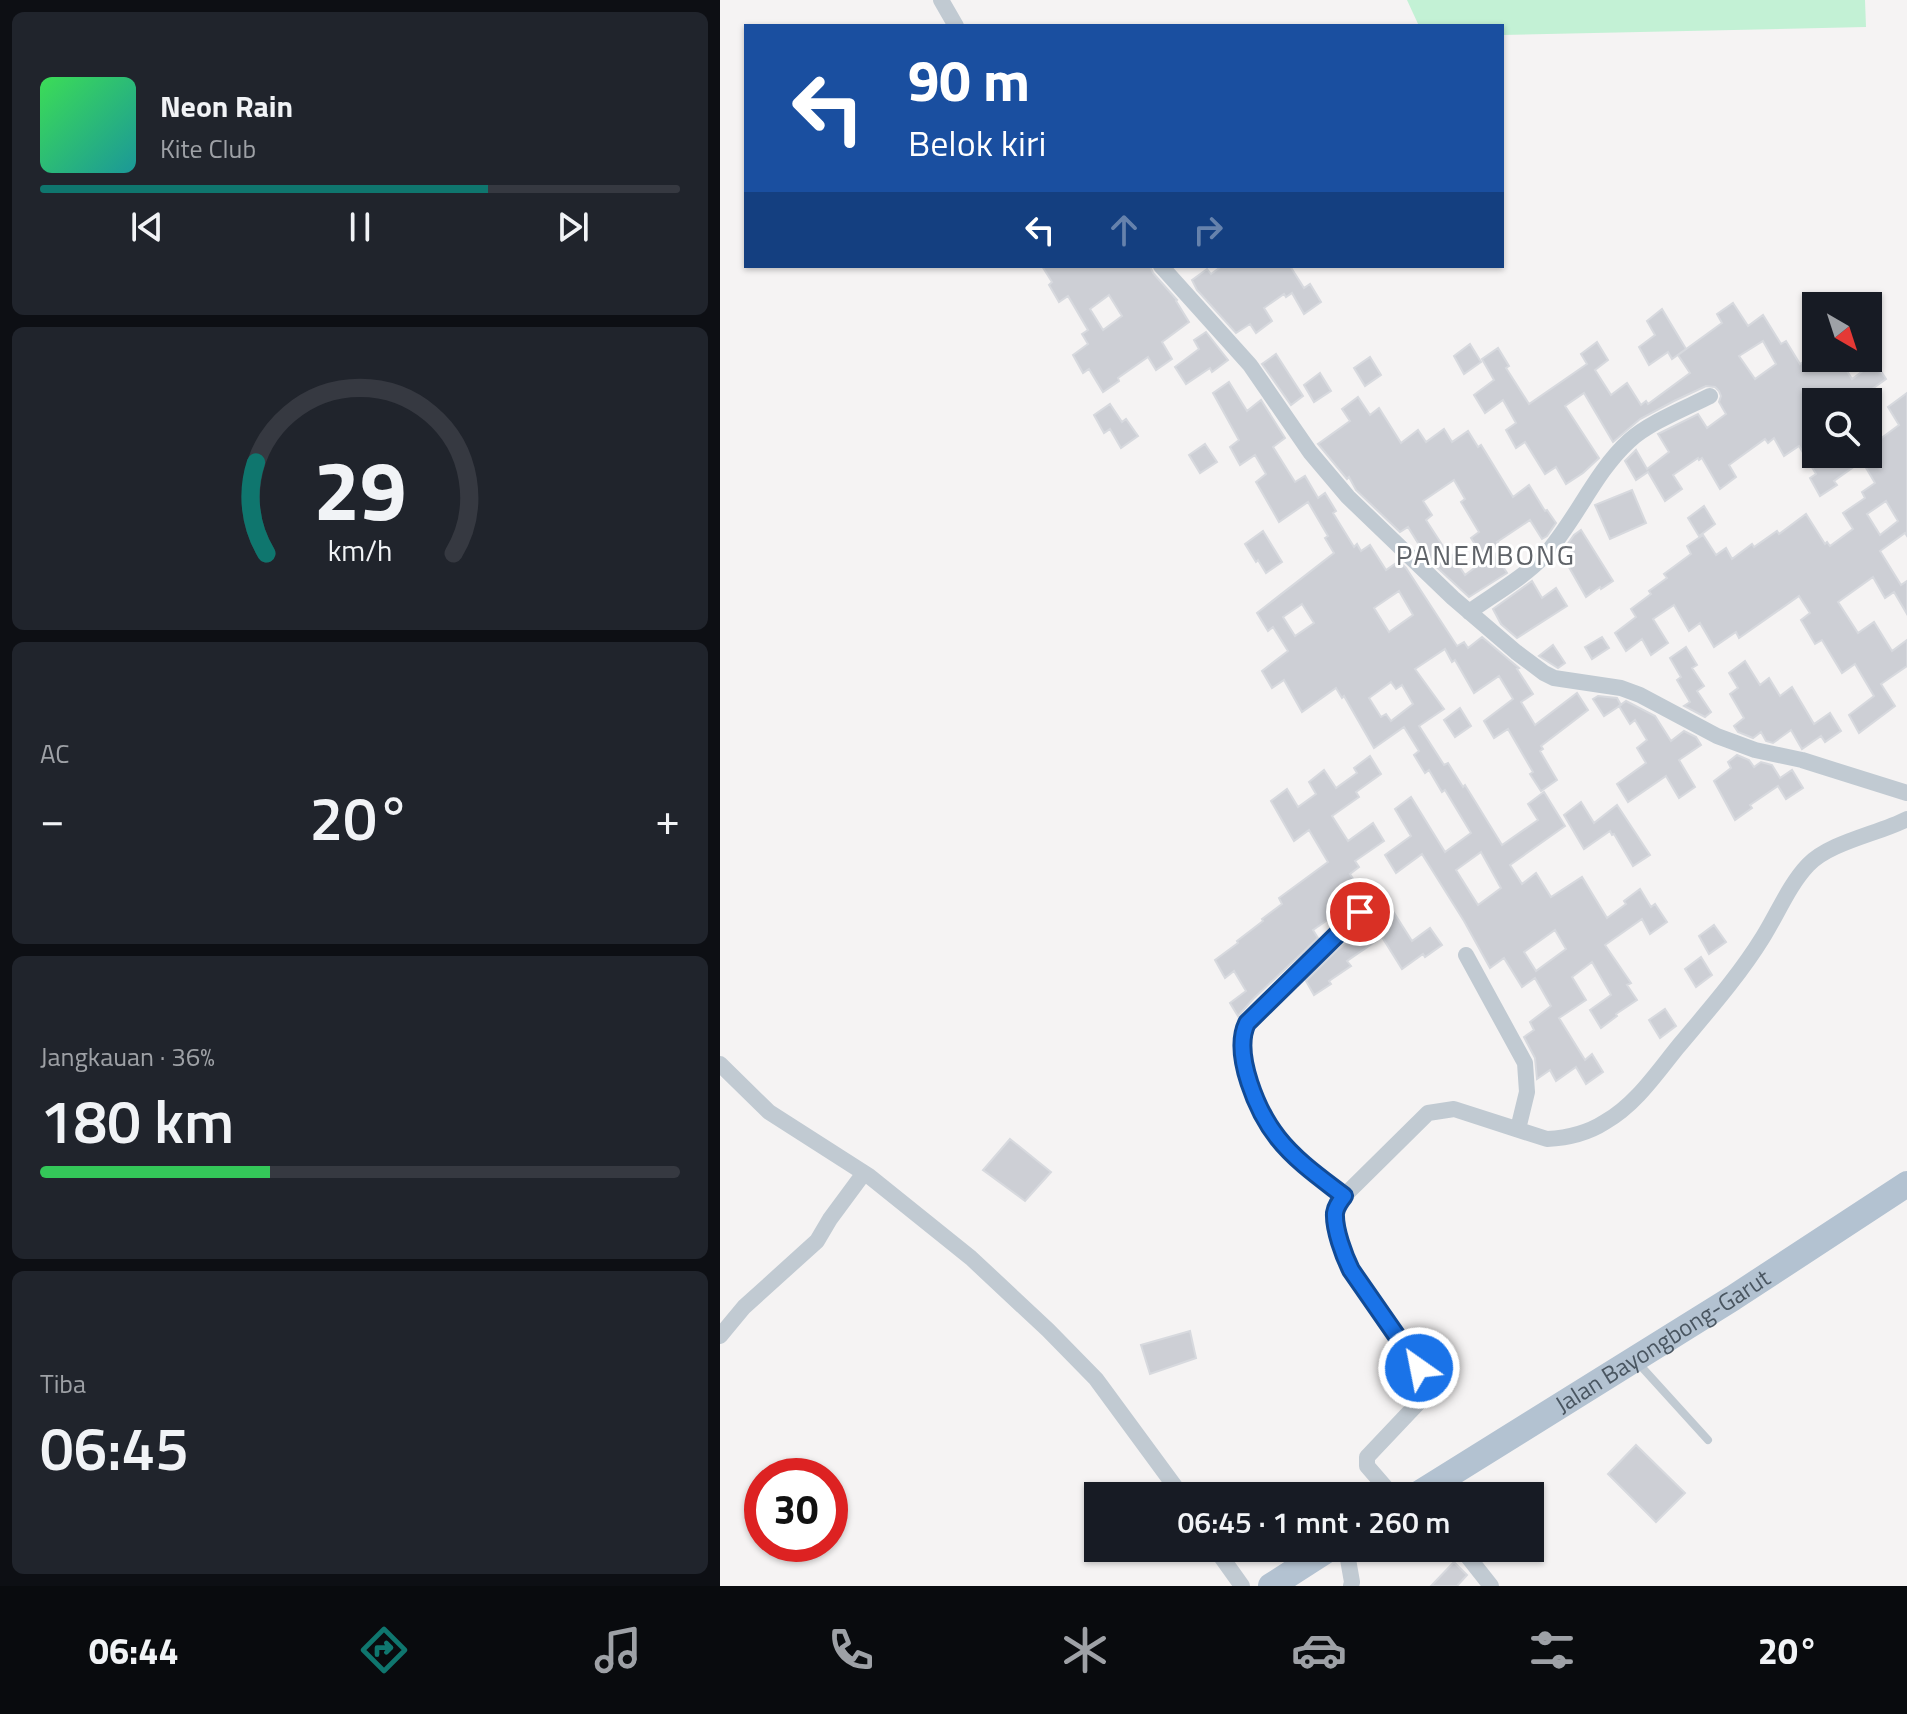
<!DOCTYPE html>
<html lang="id">
<meta charset="utf-8">
<style>
body{margin:0;font-family:"Titillium Web",sans-serif;background:#20242c;color:#f1f3f6;height:100vh;display:flex;flex-direction:column;font-size:30px;white-space:nowrap}
*{box-sizing:border-box;margin:0}
p{font-size:26px;color:#9ea1a6}
.icon{flex:none;width:44px;height:44px;fill:none;stroke:currentColor;stroke-width:2;stroke-linecap:round;stroke-linejoin:round}
.map{position:relative;flex:1;overflow:hidden}
.sheet{display:flex;flex-direction:column;gap:12px;padding:12px;background:#0d0f14;width:720px}
.sheet>*{flex:none}
.top-card{position:absolute;left:24px;top:24px;width:760px;height:244px;border-radius:0px;box-shadow:0 2px 6px #0004;background:#1a4fa0;color:#fff;overflow:hidden}
.needle{width:52px;rotate:141deg}
.buttons{position:absolute;left:1082px;top:292px;display:grid;gap:16px}
.buttons a{display:grid;place-items:center;width:80px;height:80px;border-radius:0px;background:#171b24;box-shadow:0 2px 6px #0004;font-size:40px}
.speed{position:absolute;left:24px;top:1458px;display:flex;gap:16px;font-size:40px;font-weight:700;text-align:center}
.speed>*{display:grid;place-content:center;width:104px;height:104px;border-radius:50%;background:#171b24;box-shadow:0 2px 6px #0004;line-height:1}
.speed .limit{border:12px solid #d22;background:#fff;color:#111}
.pin{position:absolute;display:grid;place-items:center;width:68px;height:68px;color:#fff;margin:-34px;border:4px solid #fff;border-radius:50%;box-shadow:0 2px 8px #0007}
.me{position:absolute;width:88px;margin:-44px;rotate:327deg;stroke-linejoin:round;filter:drop-shadow(0 0 6px #0008)}
.turn{display:flex;align-items:center;gap:28px;height:168px;padding:0 32px;font-size:36px}
.turn .icon{width:104px;height:104px;stroke-width:2.5}
.turn b{display:block;font-size:56px;line-height:68px}
.lanes{display:flex;align-items:center;height:76px;padding:0 32px;background:#0003;justify-content:center;gap:40px;direction:ltr}
.lanes .off{opacity:.35}
.big{font-size:60px;font-weight:600;line-height:1.1}
.sheet .widget{flex:1;display:flex;flex-direction:column;justify-content:center;gap:12px;min-width:0;padding:0 28px;border-radius:12px;background:#20242c}
.sheet .dial{align-items:center;gap:0}
.dial svg{height:208px;overflow:visible;fill:none;stroke:#363941;stroke-width:7;stroke-linecap:round;text-anchor:middle}
.dial text{fill:#f1f3f6;stroke:none}
.song{display:flex;align-items:center;gap:24px}
.cover{width:96px;height:96px;border-radius:12px;background:linear-gradient(135deg,hsl(130 70% 55%),hsl(180 70% 35%))}
.played{height:8px;border-radius:4px;background:linear-gradient(90deg,#0f766e 70%,#363941 70%)}
.keys{display:flex;justify-content:space-around;direction:ltr}
.heat{display:flex;justify-content:space-between;align-items:center;font-size:44px;direction:ltr}
.charge{height:12px;border-radius:6px;background:linear-gradient(90deg,#34c759 36%,#363941 0)}
.trip{position:absolute;left:364px;top:1482px;width:460px;height:80px;border-radius:0px;background:#171b24;box-shadow:0 2px 6px #0004;font-weight:600;line-height:80px;text-align:center}
.menu{display:flex;height:128px;justify-content:space-around;align-items:center;background:#090b0e;color:#9ea1a6}
.menu .icon{width:56px;height:56px}
.menu .active{color:#0f766e}
.menu b{font-size:36px;color:#f1f3f6}
main{display:flex;flex:1;min-height:0}
.map>svg:first-child{display:block}
.green{fill:#c3f1d5}
.building{fill:#cdcfd5;stroke:#d7d9de;stroke-width:2;fill-rule:evenodd}
.lines{fill:none;stroke-linecap:round;stroke-linejoin:round}
.lane{stroke:#c1cad2;stroke-width:8}
.street{stroke:#c1cad2;stroke-width:16}
.primary{stroke:#b3c2d1;stroke-width:26}
.route-casing{stroke:#114b97;stroke-width:20}
.route{stroke:#1a73e8;stroke-width:14}
.labels{text-anchor:middle;stroke-width:6;stroke-linejoin:round;paint-order:stroke}
.street-label{font-size:24px;fill:#4a5661;stroke:#fff}
.quarter-label{font-size:28px;letter-spacing:2px;fill:#5f6368;stroke:#fff}
</style>
<main>
<section class="sheet">
<div class="widget">
<div class="song"><i class="cover"></i><div><b>Neon Rain</b><p>Kite Club</p></div></div>
<div class="played"></div>
<div class="keys"><svg class="icon" aria-label="previous" viewBox="0 0 24 24"><path d="M18 5L8 12l10 7zM5 5v14"/></svg><svg class="icon" aria-label="pause" viewBox="0 0 24 24"><path d="M8 5v14M16 5v14"/></svg><svg class="icon" aria-label="next" viewBox="0 0 24 24"><path d="M6 5l10 7-10 7zM19 5v14"/></svg></div>
</div>
<div class="widget dial"><svg viewBox="0 0 100 80">
<path d="M14 69A42 42 0 1 1 86 69"/>
<path d="M14 69A42 42 0 0 1 10 34" stroke="#0f766e"/>
<text x="50" y="56" font-size="32" font-weight="700">29</text>
<text x="50" y="72" font-size="11">km/h</text>
</svg></div>
<div class="widget"><p>AC</p>
<div class="heat"><a>−</a><b class="big">20°</b><a>+</a></div>
</div>
<div class="widget"><p>Jangkauan · 36%</p><b class="big">180 km</b><div class="charge"></div></div>
<div class="widget"><p>Tiba</p><b class="big">06:45</b></div>
</section>
<div class="map">
<svg width="1187" height="1586" viewBox="0 0 1187 1586">
<rect width="100%" height="100%" fill="#f5f3f3"/>
<path class="green" d="M687,0H1145L1146,27L782,35V26H699Z"/>
<path class="building" d="M322,266H430L433,273L457,300L456,301L469,322L442,342L452,359L436,370L428,357L398,378L399,381L383,392L369,369L363,373L353,355L368,344L362,334L368,330L348,296L339,302L329,285L332,282ZM389,295L402,316L383,330L370,309Z
M502,266H570L584,288L590,284L601,302L584,314L572,293L566,297L564,294L544,308L552,321L536,333L530,324L516,333L477,290L472,280L487,269L491,274Z
M1013,303L1028,326L1043,315L1061,344L1066,341L1080,364L1089,358H1119L1132,379L1155,362L1166,379L1134,402H1096V454H1148V448L1179,425L1168,407L1187,393V536L1185,533L1160,551L1181,585L1187,581V614L1174,592L1165,598L1153,577L1118,602L1138,633L1154,622L1172,651L1187,640V666L1161,684L1175,706L1139,733L1129,715L1154,696L1135,664L1122,673L1102,640L1095,644L1081,620L1090,613L1079,596L1019,638L1016,632L994,647L980,623L969,631L954,605L933,619L948,643L931,655L922,639L906,651L895,633L916,617L911,609L931,594L929,591L947,578L944,574L971,554L967,546L983,535L996,555L1006,548L1012,559L1032,544L1034,547L1057,531L1059,534L1086,514L1105,544L1107,542L1110,546L1133,529L1123,513L1145,498L1142,492L1155,483L1142,461L1114,481L1117,485L1100,496L1090,478L1096,474L1079,446L1064,456L1054,438L1048,443L1045,439L1009,465L1016,477L1000,489L982,458L979,460L978,458L953,475L962,489L945,501L928,472L916,480L905,461L916,450L927,469L949,452L938,434L978,414L987,428L1006,414L999,402L1001,396L999,391L995,387L986,386L954,401L920,419L893,442L864,393L845,406L879,458L863,473L846,484L836,467L825,474L805,442L796,448L786,430L796,423L783,400L765,413L754,395L774,380L762,359L778,348L789,366L786,368L809,404L867,364L861,354L877,342L888,360L875,370L891,395L907,383L921,405L926,401L928,404L970,373L958,355L1002,323L997,314ZM1043,341L1056,364L1035,379L1019,356ZM1166,501L1178,521L1160,535L1147,514Z
M942,309L966,349L952,359L948,352L929,365L919,347L935,335L927,321Z
M486,332L508,360L492,372L490,368L466,384L455,367L479,349L474,340Z
M750,344L761,362L744,374L734,356Z
M556,354L583,396L571,405L542,364Z
M650,357L661,375L645,386L634,368Z
M600,373L611,391L594,402L584,385Z
M509,382L527,411L541,400L565,438L553,447L575,482L585,476L598,498L605,493L616,511L613,513L634,547L637,544L641,551L650,545L666,570L679,561L686,568L737,646L744,642L748,648L762,637L799,668L797,669L813,694L801,702L815,725L857,693L868,710L821,746L823,749L820,751L837,780L821,791L810,774L813,772L788,729L774,738L764,721L793,699L779,676L754,693L735,660L732,662L725,649L695,669L724,709L699,726L724,765L728,763L743,787L745,785L782,845L818,820L808,804L824,792L845,826L790,865L802,884L816,873L831,897L862,877L887,918L906,904L904,901L920,889L931,907L935,904L947,922L930,934L922,919L885,945L911,983L907,985L917,1000L896,1014L897,1016L881,1028L870,1010L891,995L890,993L872,962L852,977L866,1000L839,1018L865,1060L872,1054L883,1072L866,1084L856,1067L836,1081L830,1070L817,1079L815,1058L804,1037L814,1030L810,1022L831,1006L815,978L802,987L784,958L770,968L744,921L702,854L676,873L665,855L691,836L675,809L691,797L725,852L751,833L725,790L722,792L709,770L705,773L694,755L699,751L684,727L654,748L624,696L622,698L616,688L582,712L564,680L552,688L542,671L568,651L553,627L548,631L537,613L614,553L605,538L608,536L588,502L559,522L536,482L546,474L535,455L520,465L510,447L519,440L493,393ZM679,591L693,615L669,632L654,608ZM582,604L594,623L575,636L563,617ZM671,682L676,689L682,685L693,704L671,721L666,714L661,717L649,698ZM761,852L781,888L758,905L736,870ZM835,930L846,949L816,971L804,952Z
M638,397L650,415L659,408L681,443L698,430L706,442L724,429L732,442L748,431L758,447L761,445L793,497L809,485L825,511L827,510L836,523L827,536L822,539L810,520L777,542L779,544L772,549L787,573L749,597L708,559L688,527L680,532L636,490L629,477L627,479L598,444L630,421L622,409ZM734,480L745,499L741,502L759,532L751,538L765,560L745,575L732,555L730,557L706,520L712,515L703,501Z
M390,404L402,422L406,419L418,436L401,448L390,429L384,433L374,415Z
M485,444L497,462L480,473L469,455Z
M912,490L926,523L890,539L875,505Z
M984,506L995,524L979,536L968,518Z
M861,530L893,581L881,589L880,587L866,597L846,562L854,556L847,545L854,535Z
M543,531L562,562L546,573L538,560L536,562L525,544Z
M812,581L822,598L836,588L847,606L797,638L781,624L773,609Z
M882,637L889,648L872,659L865,647Z
M833,645L845,663L838,668L819,656Z
M966,647L977,665L972,668L984,686L977,691L991,712L985,717L964,706L970,702L957,680L961,677L950,658Z
M1025,661L1040,685L1049,678L1060,696L1072,687L1094,724L1110,713L1121,731L1105,742L1101,736L1082,749L1071,730L1053,743L1046,741L1041,732L1033,738L1018,732L1014,726L1024,718L1010,694L1018,688L1009,673Z
M878,696L897,698L901,705L884,716L873,699Z
M906,701L935,716L951,741L964,731L976,737L981,745L959,760L975,787L959,798L946,776L908,802L897,784L926,763L917,748L927,740L915,720L910,724L899,706Z
M740,708L751,726L735,737L724,720Z
M1017,755L1029,760L1034,767L1041,762L1052,765L1060,778L1072,770L1083,788L1066,799L1058,786L1030,805L1032,808L1015,820L994,781L1011,768L1008,762Z
M650,756L661,774L636,792L639,797L612,816L628,841L653,823L664,841L635,861L639,867L630,874L641,891L607,915L609,919L593,930L598,938L533,999L518,1016L510,1003L526,991L514,971L505,978L495,960L518,943L517,941L543,921L542,919L562,904L559,898L608,862L589,830L574,841L551,801L567,789L578,807L596,794L589,782L604,770L616,788L637,773L634,768Z
M861,802L874,823L897,805L930,855L913,866L894,834L892,835L890,831L864,849L844,815Z
M664,897L692,941L710,928L722,945L705,957L703,954L682,969L662,937L627,961L631,966L609,981L611,984L594,995L586,981L617,950L636,936L634,933L653,917L650,907Z
M994,925L1006,942L989,954L979,936Z
M981,957L992,975L976,987L965,969Z
M945,1009L956,1026L940,1038L929,1020Z
M290,1139L331,1172L305,1201L263,1170Z
M470,1331L476,1358L430,1374L421,1345Z
M916,1445L965,1493L936,1522L888,1474Z
M734,1562L747,1575L737,1586H711Z"/>
<g class="lines">
<path class="lane" d="M918,1363L988,1440"/>
<path class="street" d="M221,0L236,26
M441,266L530,365L590,452L628,497L733,598L796,652L824,673L834,678L901,688L920,695L997,736L1035,750L1082,760L1187,793
M749,612C774,594 803,578 824,556C856,521 874,473 909,441C928,423 966,408 990,396
M746,955L805,1063L807,1092L798,1129
M0,1064L49,1112L149,1176L251,1258L328,1330L376,1379L462,1496
M624,1196C601,1179 577,1161 559,1139C541,1116 515,1059 523,1030C528,1014 569,982 583,968C602,950 620,930 640,912
M0,1336L24,1307L97,1241L110,1219L144,1173
M673,1496L647,1466V1457L700,1401L703,1386L699,1368L691,1353L631,1270C624,1256 614,1229 615,1213C616,1206 620,1201 624,1196L708,1113L734,1109L827,1139C847,1138 868,1133 885,1122C915,1105 936,1074 957,1048C987,1012 1019,976 1043,937C1058,913 1069,885 1088,865C1110,842 1158,834 1187,819
M495,1548L522,1586
M626,1548L632,1582L631,1586
M741,1548L771,1586"/>
<g class="primary">
<path id="s1" d="M695,1496L1013,1298L1187,1184"/>
<path d="M551,1586L610,1548"/>
</g>
</g>
<g class="lines">
<g class="route-casing">
<path id="route" d="M640,912L527,1023C512,1054 538,1113 558,1138C576,1161 602,1179 624,1196C620,1201 616,1206 615,1213C614,1229 624,1256 631,1270L699,1368"/>
</g>
<use href="#route" class="route"/>
</g>
<g class="labels">
<g class="street-label">
<text dy="8" stroke="none"><textPath href="#s1" startOffset="292">Jalan Bayongbong-Garut</textPath></text>
</g>
<g class="quarter-label">
<text x="766" y="565">PANEMBONG</text>
</g>
</g>
</svg>
<div class="buttons">
<a><svg class="needle" viewBox="-14 -14 28 28"><path d="M0-13l5 13h-10z" fill="#e53935"/><path d="M0 13l5-13h-10z" fill="#9ea1a6"/></svg></a>
<a><svg class="icon" aria-label="search" viewBox="0 0 24 24"><circle cx="10" cy="10" r="6"/><path d="M15 15l6 6"/></svg></a>
</div>
<div class="speed"><div class="limit">30</div></div>
<div class="pin" style="left:640px;top:912px;background:#d93025"><svg class="icon" aria-label="arrive" viewBox="0 0 24 24"><path d="M6 21V4h12l-3 4 3 4H6"/></svg></div>
<svg class="me" style="left:699px;top:1368px" viewBox="-20 -20 40 40"><circle r="17" fill="#1a73e8" stroke="#fff" stroke-width="3"/><path d="M0-11L8 9 0 5-8 9z" fill="#fff"/></svg>
<div class="trip">06:45 · 1 mnt · 260 m</div>
<div class="top-card">
<div class="turn"><svg class="icon" aria-label="left" viewBox="0 0 24 24"><path d="M17 20v-9H6M10 6l-5 5 5 5"/></svg><div><b>90 m</b>Belok kiri</div></div>
<div class="lanes"><svg class="icon" aria-label="left" viewBox="0 0 24 24"><path d="M17 20v-9H6M10 6l-5 5 5 5"/></svg><svg class="icon off" aria-label="ahead" viewBox="0 0 24 24"><path d="M12 20V5M6 11l6-6 6 6"/></svg><svg class="icon off" aria-label="right" viewBox="0 0 24 24"><path d="M7 20v-9h11M14 6l5 5-5 5"/></svg></div>
</div>
</div>
</main>
<nav class="menu">
<b>06:44</b>
<svg class="icon active" aria-label="directions" viewBox="0 0 24 24"><path d="M12 3l9 9-9 9-9-9zM9 14v-3h6M13 9l2 2-2 2"/></svg>
<svg class="icon" aria-label="music" viewBox="0 0 24 24"><path d="M9 18V5l10-2v13"/><circle cx="6" cy="18" r="3"/><circle cx="16" cy="16" r="3"/></svg>
<svg class="icon" aria-label="phone" viewBox="0 0 24 24"><path d="M5 4h4l2 5-3 2q2 4 5 5l2-3 5 2v4C11 20 4 13 5 4z"/></svg>
<svg class="icon" aria-label="climate" viewBox="0 0 24 24"><path d="M12 3v18M4 7l16 10M4 17L20 7"/></svg>
<svg class="icon" aria-label="car" viewBox="0 0 24 24"><path d="M5 17H2v-5l4-1 3-4h7l3 4 3 1v5h-3M9 17h6M6 11h13"/><circle cx="7" cy="17" r="2"/><circle cx="17" cy="17" r="2"/></svg>
<svg class="icon" aria-label="filters" viewBox="0 0 24 24"><path d="M4 7h16M4 17h16"/><circle cx="9" cy="7" r="2"/><circle cx="15" cy="17" r="2"/></svg>
<b>20°</b>
</nav>
